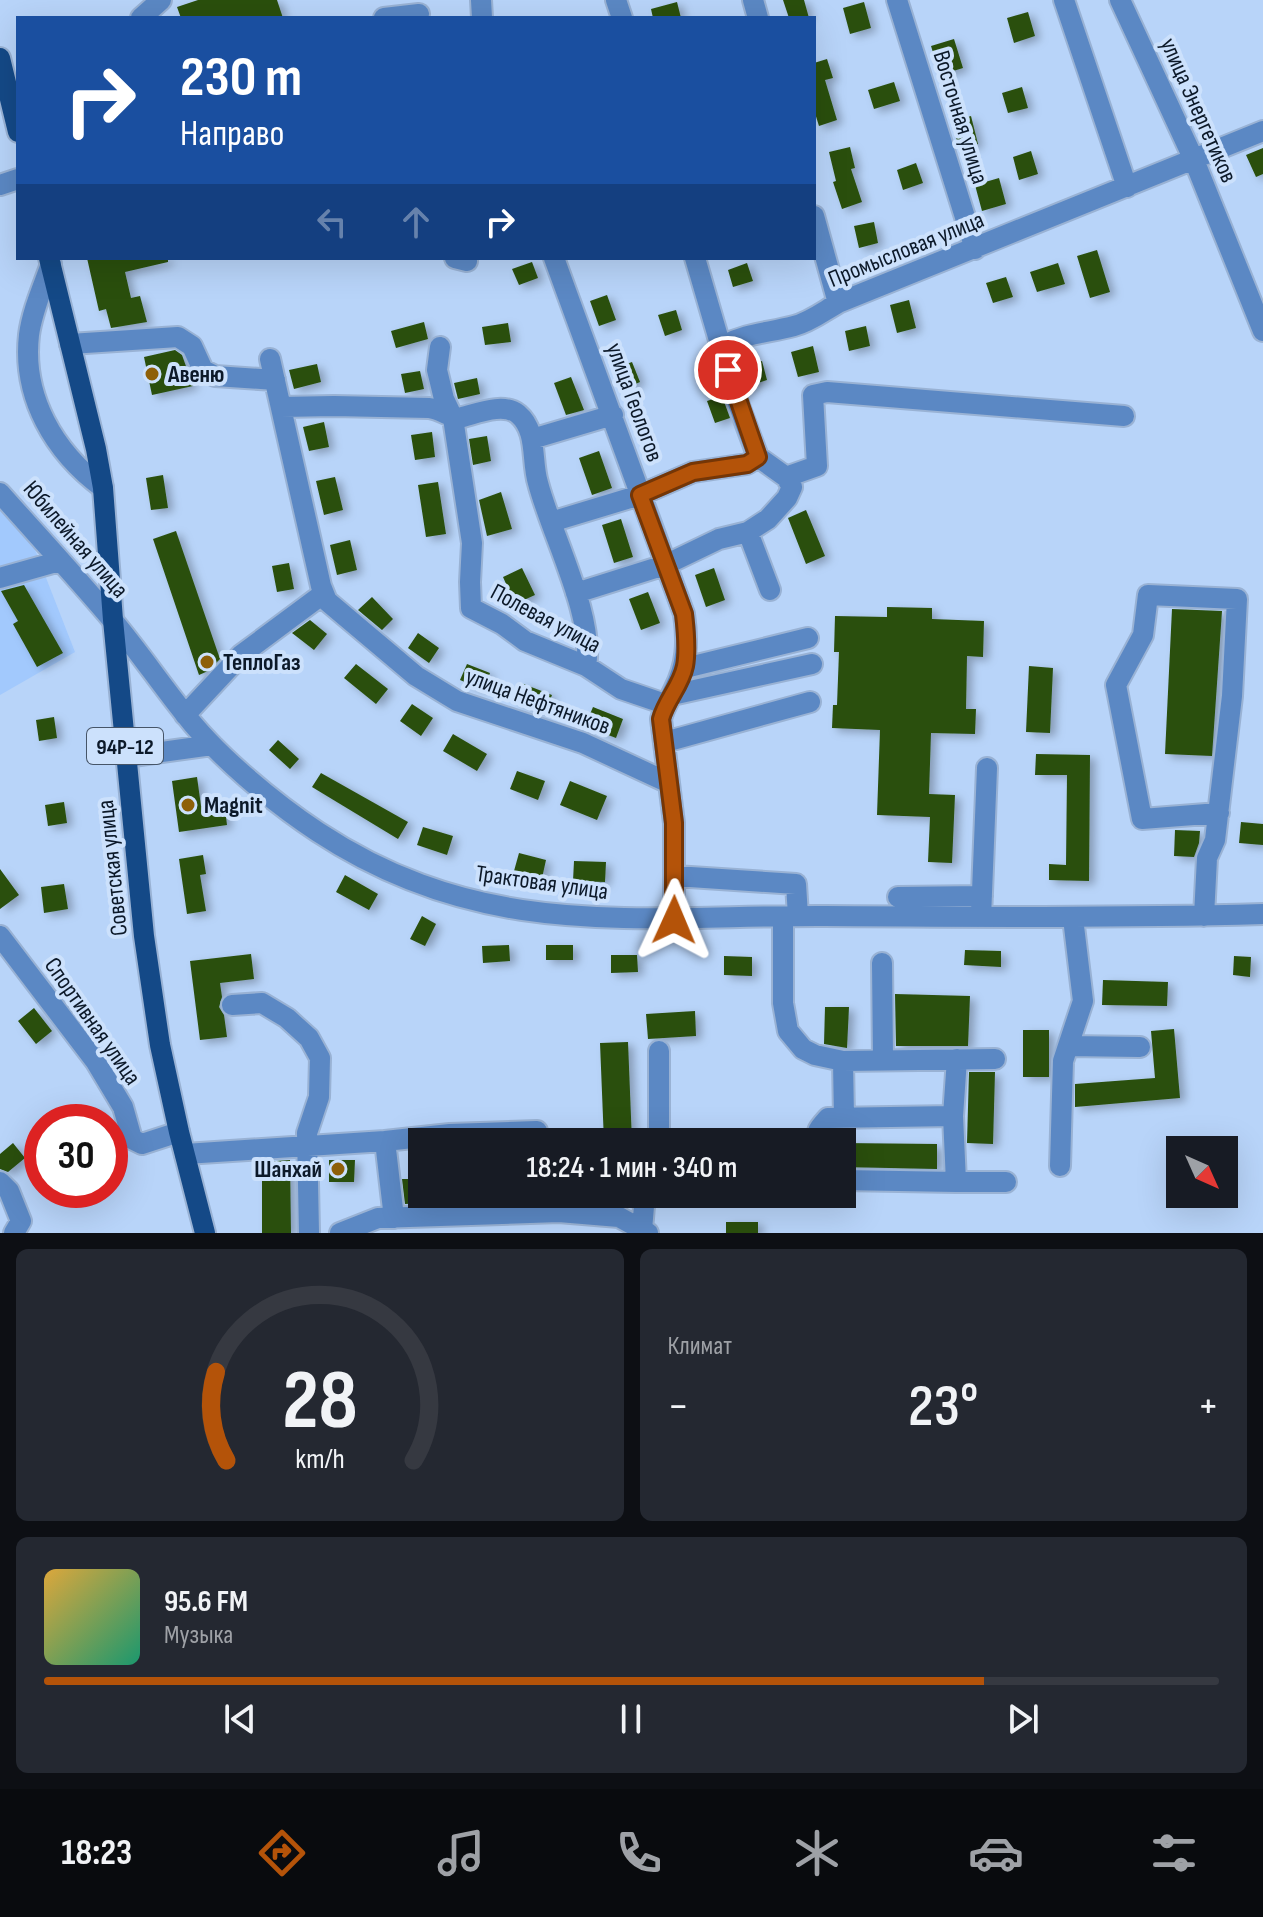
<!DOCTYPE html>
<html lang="ru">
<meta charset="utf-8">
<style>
body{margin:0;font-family:"Sofia Sans Condensed",sans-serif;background:#242831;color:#f1f3f6;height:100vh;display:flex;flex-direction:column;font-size:30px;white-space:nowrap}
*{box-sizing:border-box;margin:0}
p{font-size:26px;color:#9ea1a6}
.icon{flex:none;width:44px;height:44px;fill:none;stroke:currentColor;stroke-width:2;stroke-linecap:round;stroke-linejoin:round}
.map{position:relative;height:1233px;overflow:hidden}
.panel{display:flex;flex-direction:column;gap:16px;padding:16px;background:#0d0f14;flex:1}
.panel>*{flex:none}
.banner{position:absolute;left:16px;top:16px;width:800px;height:244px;border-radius:0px;box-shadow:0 8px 32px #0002;background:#1a4fa0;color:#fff;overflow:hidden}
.needle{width:52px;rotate:135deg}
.buttons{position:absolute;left:1166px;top:1136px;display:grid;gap:16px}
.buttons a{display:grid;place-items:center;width:72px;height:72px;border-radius:0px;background:#171b24;box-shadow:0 8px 32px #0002;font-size:40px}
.speed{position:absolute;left:24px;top:1104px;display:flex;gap:16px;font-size:40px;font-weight:700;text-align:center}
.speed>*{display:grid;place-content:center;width:104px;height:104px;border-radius:50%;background:#171b24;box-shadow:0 8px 32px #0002;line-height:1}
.speed .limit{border:12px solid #d22;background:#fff;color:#111}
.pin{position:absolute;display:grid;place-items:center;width:68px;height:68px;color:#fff;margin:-34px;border:4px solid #fff;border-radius:50%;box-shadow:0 2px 8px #0007}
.me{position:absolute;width:88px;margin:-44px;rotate:1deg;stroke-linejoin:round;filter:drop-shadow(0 0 6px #0008)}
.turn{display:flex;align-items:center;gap:28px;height:168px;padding:0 32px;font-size:36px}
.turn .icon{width:104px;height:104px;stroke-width:2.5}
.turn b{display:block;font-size:56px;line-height:68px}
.lanes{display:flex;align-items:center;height:76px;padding:0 32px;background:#0003;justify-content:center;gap:40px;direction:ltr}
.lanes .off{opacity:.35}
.big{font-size:60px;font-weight:600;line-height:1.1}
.panel .card{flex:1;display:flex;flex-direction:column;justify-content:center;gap:12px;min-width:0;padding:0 28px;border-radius:12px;background:#242831}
.panel .dial{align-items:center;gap:0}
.dial svg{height:208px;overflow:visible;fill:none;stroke:#363941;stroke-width:7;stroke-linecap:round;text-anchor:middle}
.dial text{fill:#f1f3f6;stroke:none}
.song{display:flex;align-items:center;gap:24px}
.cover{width:96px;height:96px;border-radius:12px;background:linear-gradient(135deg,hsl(40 70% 55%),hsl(160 70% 35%))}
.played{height:8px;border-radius:4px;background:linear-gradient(90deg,#b45309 80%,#363941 80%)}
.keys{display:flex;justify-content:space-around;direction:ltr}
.heat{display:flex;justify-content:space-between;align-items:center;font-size:44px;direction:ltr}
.panel .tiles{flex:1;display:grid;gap:16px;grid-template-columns:1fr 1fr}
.card:last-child{grid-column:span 2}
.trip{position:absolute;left:408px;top:1128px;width:448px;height:80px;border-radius:0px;background:#171b24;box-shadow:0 8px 32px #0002;font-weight:600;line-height:80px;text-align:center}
.dock{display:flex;height:128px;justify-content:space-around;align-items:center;background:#090b0e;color:#9ea1a6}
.dock .icon{width:56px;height:56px}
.dock .active{color:#b45309}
.dock b{font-size:36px;color:#f1f3f6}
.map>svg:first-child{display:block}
.built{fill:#a2c9fd}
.building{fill:#294f0e;filter:url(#shadow)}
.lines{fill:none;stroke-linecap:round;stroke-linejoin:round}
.minor-casing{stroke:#99b2d4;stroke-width:24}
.major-casing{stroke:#99b2d4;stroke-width:24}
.minor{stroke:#5b88c4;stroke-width:20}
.major{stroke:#144987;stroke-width:20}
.route-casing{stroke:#753606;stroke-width:20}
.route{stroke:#b45309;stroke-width:14}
.poi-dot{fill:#8e6009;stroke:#cce1fc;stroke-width:3}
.labels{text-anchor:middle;stroke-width:8;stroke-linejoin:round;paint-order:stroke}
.shield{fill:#cce1fc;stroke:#465568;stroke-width:2}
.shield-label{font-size:22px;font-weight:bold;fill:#0c1929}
.street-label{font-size:24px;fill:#0c1929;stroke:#cce1fc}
.poi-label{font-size:24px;font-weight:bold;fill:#0c1929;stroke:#cce1fc;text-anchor:start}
</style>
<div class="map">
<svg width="1263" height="1233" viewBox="0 0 1263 1233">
<defs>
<filter id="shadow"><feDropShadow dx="5.5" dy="3.5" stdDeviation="4" flood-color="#0004"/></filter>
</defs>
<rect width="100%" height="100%" fill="#b8d4f9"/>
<path class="built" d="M0,505L34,547L75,652L0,695Z"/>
<path class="building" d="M198,0H277L283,18H181L177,7Z
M783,0H804L809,18H789Z
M677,2L681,18H653L651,9Z
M864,2L871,28L850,34L843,8Z
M1028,12L1035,36L1014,43L1007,18Z
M954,39L963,68L940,75L931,46Z
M827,59L833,78L825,80L837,120L819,126L814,110V63Z
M894,82L900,101L874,109L868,90Z
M1022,87L1028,108L1008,113L1002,93Z
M971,116L978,144L959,149L952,122Z
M850,147L855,168L851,169L862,202L842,209L833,182L836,181L829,152Z
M1263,148V174L1256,177L1246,155Z
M1031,151L1038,174L1019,180L1013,157Z
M916,163L923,183L903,190L897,170Z
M999,178L1006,204L982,211L975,185Z
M874,222L878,243L859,248L854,226Z
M1097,250L1110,292L1090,298L1077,256Z
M87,258H168V262L125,272L131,298L140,296L147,322L111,328L106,309L99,311Z
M532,262L538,278L519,285L512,269Z
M747,263L753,281L733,287L728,270Z
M1058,263L1065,284L1037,292L1030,272Z
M1006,277L1013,297L993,303L986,283Z
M607,295L616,320L599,326L590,301Z
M909,300L916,328L897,333L890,305Z
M676,310L682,330L665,336L658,315Z
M424,322L428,339L396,348L391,331Z
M508,323L511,342L485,345L482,327Z
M866,326L870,346L849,351L845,331Z
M813,346L819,372L798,377L791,352Z
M175,350L182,355L193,386L152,395L144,357Z
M762,361L767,380L746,387L741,368Z
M632,362L640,382L624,389L616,368Z
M317,364L321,382L294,389L289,370Z
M420,371L424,389L405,393L401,374Z
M571,377L584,410L566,415L554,383Z
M477,378L480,394L458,399L454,383Z
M722,396L730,418L715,423L707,401Z
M324,422L329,447L309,451L303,427Z
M432,432L435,457L415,460L411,435Z
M487,436L491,461L473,465L469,439Z
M599,451L612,488L592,495L579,458Z
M163,475L168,508L151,510L146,478Z
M335,477L343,510L324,515L316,481Z
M438,482L446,534L426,537L418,485Z
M501,492L512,529L487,536L479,500Z
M806,510L825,556L806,564L788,518Z
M621,519L633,557L614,563L602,525Z
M176,531L220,659L208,671L199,675L153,539Z
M350,540L357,570L337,575L330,545Z
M289,563L294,589L277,592L272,566Z
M522,568L535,595L515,604L503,577Z
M714,568L725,600L706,607L695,575Z
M24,585L63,653L37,667L13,624L18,621L1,591Z
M648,592L660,623L641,630L629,599Z
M372,597L393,619L382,630L358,610Z
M887,607L932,608V619L984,621L983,657L967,656L966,709H976L975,734L931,733L929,794L955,795L952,863L928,862L930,817L877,815L880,730L832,728L833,705H837L839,652H834L835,616L887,617Z
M1172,609L1222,611L1212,756L1165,754Z
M310,620L327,634L314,650L292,633Z
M418,633L439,648L429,663L408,648Z
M356,664L388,689L376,704L344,678Z
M467,664L490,673L483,690L460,680Z
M1029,666L1053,668L1050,733L1026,732Z
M521,683L552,695L545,713L514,701Z
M412,704L433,718L421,736L400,721Z
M593,707L623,719L616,738L585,726Z
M54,717L57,738L39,741L36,720Z
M453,734L487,754L477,771L443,751Z
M278,740L299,759L290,769L269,750Z
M1036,754L1090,755L1089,881L1049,880V864L1066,865L1067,775H1035Z
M517,771L545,781L538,800L510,789Z
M321,773L408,822L398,839L312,787Z
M197,777L201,806L212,804L213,811L225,809L227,825L179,832L172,781Z
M570,781L607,796L597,820L560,805Z
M64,802L67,823L48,826L45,805Z
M1241,822L1263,824V845L1239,843Z
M423,827L453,836L447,855L417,845Z
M1175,830L1200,831L1199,843L1194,857L1174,856Z
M519,853L546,860L542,878L514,871Z
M203,855L206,874L200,875L206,911L187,914L179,859Z
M574,861L606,862L605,882L573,881Z
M0,869L19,895L0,909Z
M345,875L378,894L369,910L336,892Z
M64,884L68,909L44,913L41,887Z
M422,916L436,924L425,946L410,939Z
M509,945L510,961L483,963L482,946Z
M546,945H573V960H546Z
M965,950L1001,951V967L964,965Z
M251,954L254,979L220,983L222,997L219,1007L224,1015L227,1037L200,1040L190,961Z
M611,955H637L638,972L611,973Z
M724,956L752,957V976L724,975Z
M1234,956L1251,957L1250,977L1233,975Z
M1103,980L1168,982L1167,1006L1102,1005Z
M895,994L970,996L968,1046H896Z
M825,1007H849L847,1048L824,1044Z
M34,1008L52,1031L36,1044L18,1021Z
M695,1011L696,1036L648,1039L646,1014Z
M1174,1029L1180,1098L1075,1107V1084L1155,1078L1151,1031Z
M1023,1030H1049V1077H1023Z
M628,1042L632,1142H604L600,1043Z
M969,1072H995L993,1144L967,1143Z
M99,1109L101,1122H59V1117Z
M13,1143L25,1158L8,1172L0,1169V1154Z
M842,1143L937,1144V1169L842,1167Z
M290,1160L291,1233H262V1162Z
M329,1160H355L354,1182H329Z
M402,1179H422V1194H427V1203L405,1204Z
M726,1222H758V1233H726Z"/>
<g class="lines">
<g class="minor-casing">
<path id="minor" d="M481,0L482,18
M616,0L622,18
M753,0L758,18
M897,0L975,249
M1064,0L1127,187
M1120,0L1194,160L1263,331
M141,18L161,0
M384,18L419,14
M0,185L18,179
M814,216L838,303
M455,258L467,261
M554,258L684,614C688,642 687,665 674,690C669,701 664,707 661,719L674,823V920
M51,264C43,287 32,311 29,335C22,397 54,452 103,488
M70,344L178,337L192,346L203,370L215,376L275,380
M722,346C747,333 767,333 794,326C810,322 824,311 838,303L1263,131
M440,347L437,370L444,399L453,418L472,543L470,582L471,608L502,624L525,641L586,666L621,689L665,704
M270,359L321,586L327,601L416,676L457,701L583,743L669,783
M281,407L334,406L429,408C441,409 449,418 459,418C476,414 503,402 518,414C538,431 531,460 538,483C551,534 595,616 586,666
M532,439L613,415
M786,477L817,466L813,395L827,392L1124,416
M0,493C38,536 77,578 114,622C139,652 160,683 184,713C216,755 274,803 318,832C485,942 638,915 825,916C971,917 1117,918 1263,914
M551,522L640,495L693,472L747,464L758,457
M748,532L770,590
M0,578L60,561
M576,593L665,565L719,539L748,532L768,519L787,498L792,487L786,477L758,457L735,395L695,258
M685,668L808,638
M672,695L812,664
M185,715L241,655L323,594
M665,742L810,702
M126,757L212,745
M675,876L796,884L798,916
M898,897L982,896
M1204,916L1207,858L1215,840L1232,696L1237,599L1148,595L1143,635L1116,685L1142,819L1219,813
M783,917V1003L788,1031L803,1049L815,1055L843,1061L995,1059
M981,917L987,768
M1073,918L1083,1001L1068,1046L1140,1047
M0,936L96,1062L123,1107L132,1139L142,1144L179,1132
M882,963L883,1058
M232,1005L262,1003L287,1018L309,1038L320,1058L319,1097L307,1133L309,1233
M957,1059L953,1116L956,1182H1006
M843,1061L844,1118
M385,1141L450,1134L537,1131
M659,1142V1051
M817,1142C815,1131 821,1126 828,1118L953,1116
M185,1154L385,1141L394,1218
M1060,1166L1063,1061L1068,1046
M842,1180L956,1182
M0,1182L9,1191L21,1221L14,1233
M642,1230L645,1194
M340,1233L378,1218L559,1212L619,1217L648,1233"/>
</g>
<g class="major-casing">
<path id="major" d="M0,58L18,132
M49,258L96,449L103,488L113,620L144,936L160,1045L179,1132L205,1233"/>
</g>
<use href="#minor" class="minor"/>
<use href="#major" class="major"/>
</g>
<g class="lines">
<g class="route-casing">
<path id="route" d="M674,920V823L661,719C666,700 681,686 685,666C688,650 686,631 684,614L640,495L693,472L747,464L758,457L728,370"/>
</g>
<use href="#route" class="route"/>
</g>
<g class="poi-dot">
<circle cx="152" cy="374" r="8"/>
<circle cx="207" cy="662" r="8"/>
<circle cx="188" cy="805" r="8"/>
<circle cx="338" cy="1169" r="8"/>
</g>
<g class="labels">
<rect class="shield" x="87" y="728" width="76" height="36" rx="6"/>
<g class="shield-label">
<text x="125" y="754">94Р-12</text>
</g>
<g class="street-label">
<text transform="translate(1199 110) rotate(66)" y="8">улица Энергетиков</text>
<text transform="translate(961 117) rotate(73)" y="8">Восточная улица</text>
<text transform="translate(906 249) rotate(-22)" y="8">Промысловая улица</text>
<text transform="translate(635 402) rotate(70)" y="8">улица Геологов</text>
<text transform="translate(76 539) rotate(49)" y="8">Юбилейная улица</text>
<text transform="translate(546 618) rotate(28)" y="8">Полевая улица</text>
<text transform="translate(538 701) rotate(20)" y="8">улица Нефтяников</text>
<text transform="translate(112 868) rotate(-96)" y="8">Советская улица</text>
<text transform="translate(542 882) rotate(8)" y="8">Трактовая улица</text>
<text transform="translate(93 1021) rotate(55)" y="8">Спортивная улица</text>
</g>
<g class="poi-label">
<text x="168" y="382">Авеню</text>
<text x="223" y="670">ТеплоГаз</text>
<text x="204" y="813">Magnit</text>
<text x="322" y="1177" text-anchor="end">Шанхай</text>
</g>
</g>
</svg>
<div class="buttons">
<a><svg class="needle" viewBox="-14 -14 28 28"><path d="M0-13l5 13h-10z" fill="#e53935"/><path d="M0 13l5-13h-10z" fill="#9ea1a6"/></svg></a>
</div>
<div class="speed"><div class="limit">30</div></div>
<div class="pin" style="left:728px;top:370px;background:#d93025"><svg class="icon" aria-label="arrive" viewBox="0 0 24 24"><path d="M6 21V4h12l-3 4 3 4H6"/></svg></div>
<svg class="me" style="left:674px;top:920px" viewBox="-20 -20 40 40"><path d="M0-17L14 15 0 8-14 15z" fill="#b45309" stroke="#fff" stroke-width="4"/></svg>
<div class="trip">18:24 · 1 мин · 340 m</div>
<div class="banner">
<div class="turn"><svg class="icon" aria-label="right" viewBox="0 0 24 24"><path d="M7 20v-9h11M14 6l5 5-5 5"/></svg><div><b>230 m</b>Направо</div></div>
<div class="lanes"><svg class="icon off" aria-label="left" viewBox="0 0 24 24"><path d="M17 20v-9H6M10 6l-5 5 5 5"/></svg><svg class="icon off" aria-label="ahead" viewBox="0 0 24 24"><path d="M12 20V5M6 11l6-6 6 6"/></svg><svg class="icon" aria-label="right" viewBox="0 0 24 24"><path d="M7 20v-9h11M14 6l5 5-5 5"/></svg></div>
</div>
</div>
<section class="panel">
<div class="tiles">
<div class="card dial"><svg viewBox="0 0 100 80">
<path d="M14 69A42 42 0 1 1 86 69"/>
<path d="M14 69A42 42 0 0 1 10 35" stroke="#b45309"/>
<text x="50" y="56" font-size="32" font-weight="700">28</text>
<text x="50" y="72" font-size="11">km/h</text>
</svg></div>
<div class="card"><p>Климат</p>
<div class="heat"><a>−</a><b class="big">23°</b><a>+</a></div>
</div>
<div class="card">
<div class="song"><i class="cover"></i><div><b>95.6 FM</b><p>Музыка</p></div></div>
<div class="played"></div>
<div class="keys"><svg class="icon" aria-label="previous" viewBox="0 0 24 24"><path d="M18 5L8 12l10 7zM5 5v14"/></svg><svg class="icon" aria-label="pause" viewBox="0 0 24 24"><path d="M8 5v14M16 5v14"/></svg><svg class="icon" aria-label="next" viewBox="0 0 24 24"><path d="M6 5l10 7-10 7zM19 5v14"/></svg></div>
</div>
</div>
</section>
<nav class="dock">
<b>18:23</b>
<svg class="icon active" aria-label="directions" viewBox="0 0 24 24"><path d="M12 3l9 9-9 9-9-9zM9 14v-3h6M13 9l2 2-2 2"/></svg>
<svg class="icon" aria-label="music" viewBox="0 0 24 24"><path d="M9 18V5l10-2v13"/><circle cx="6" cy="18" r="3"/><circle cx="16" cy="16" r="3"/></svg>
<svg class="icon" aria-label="phone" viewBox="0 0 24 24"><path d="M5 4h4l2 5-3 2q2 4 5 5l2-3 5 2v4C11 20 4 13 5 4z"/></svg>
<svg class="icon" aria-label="climate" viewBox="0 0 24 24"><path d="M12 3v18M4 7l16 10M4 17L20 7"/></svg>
<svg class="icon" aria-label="car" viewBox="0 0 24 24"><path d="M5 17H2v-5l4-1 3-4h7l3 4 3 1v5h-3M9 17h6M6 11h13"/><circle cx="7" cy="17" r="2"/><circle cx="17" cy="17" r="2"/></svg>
<svg class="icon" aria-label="filters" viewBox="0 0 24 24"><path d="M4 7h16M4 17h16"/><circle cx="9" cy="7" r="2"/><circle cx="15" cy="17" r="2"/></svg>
</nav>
